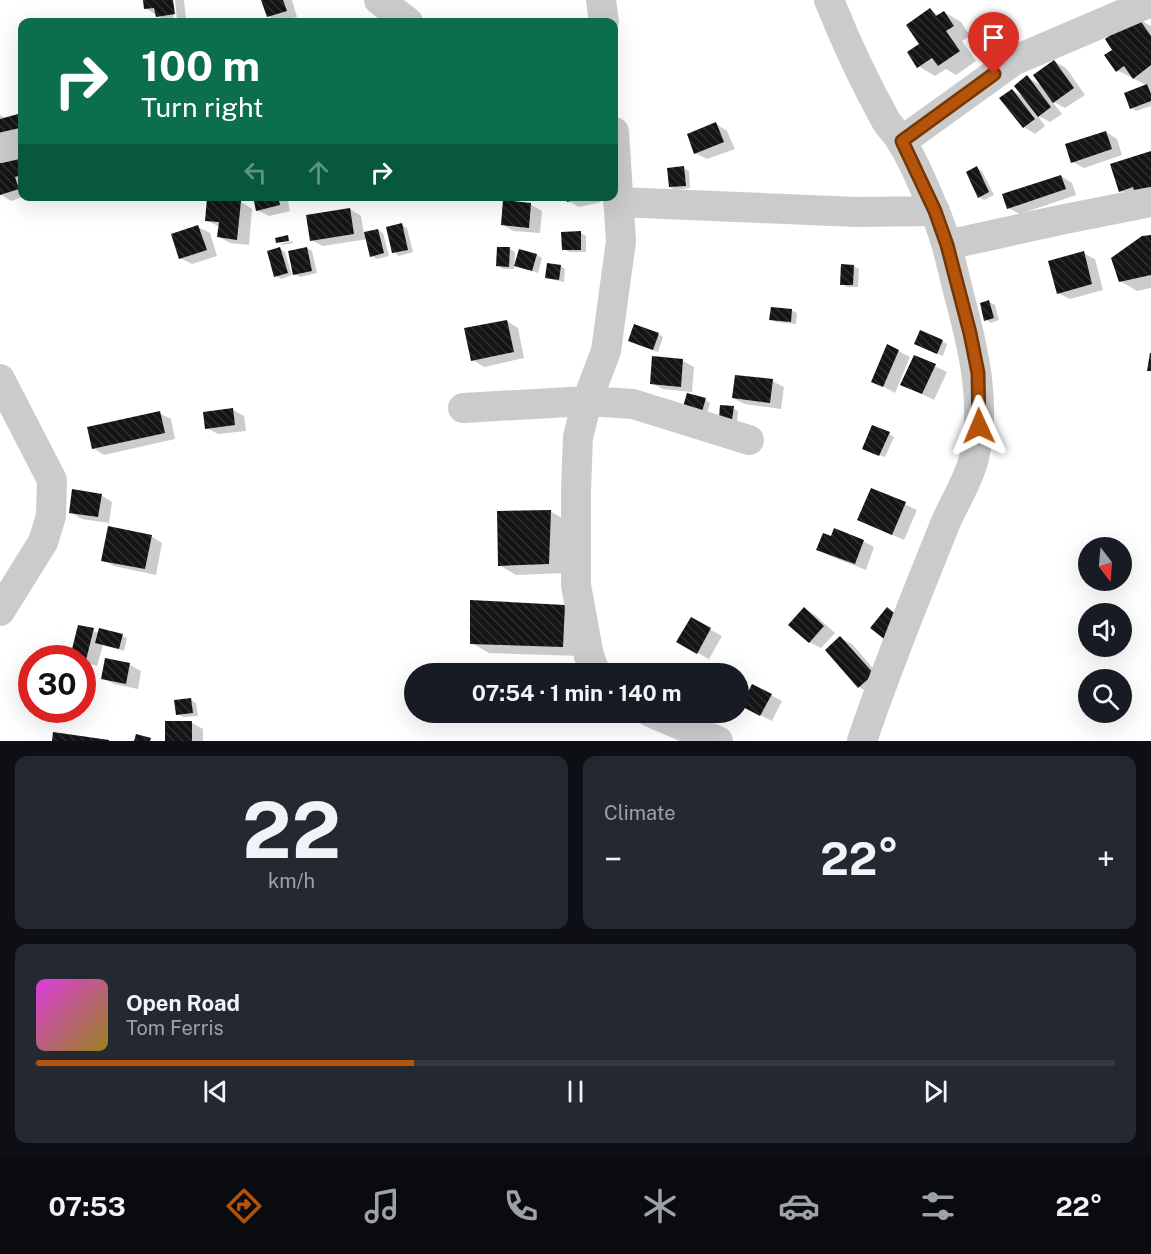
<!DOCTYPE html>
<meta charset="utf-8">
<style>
body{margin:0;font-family:"Public Sans",sans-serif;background:#242831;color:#f1f3f6;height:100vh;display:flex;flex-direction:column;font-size:22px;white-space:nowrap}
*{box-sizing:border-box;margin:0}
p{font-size:20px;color:#9ea1a6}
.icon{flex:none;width:33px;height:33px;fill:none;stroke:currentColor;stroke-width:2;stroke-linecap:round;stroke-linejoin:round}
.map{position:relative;height:741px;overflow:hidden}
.side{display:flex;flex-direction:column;gap:15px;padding:15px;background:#0d0f14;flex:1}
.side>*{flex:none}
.top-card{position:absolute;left:18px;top:18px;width:600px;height:183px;border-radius:12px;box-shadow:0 6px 24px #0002;background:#0b6e4f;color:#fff;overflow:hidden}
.needle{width:39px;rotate:164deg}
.controls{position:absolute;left:1078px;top:537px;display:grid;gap:12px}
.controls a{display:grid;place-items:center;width:54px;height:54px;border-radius:50%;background:#171b24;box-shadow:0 6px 24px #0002;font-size:30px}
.speed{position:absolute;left:18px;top:645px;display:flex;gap:12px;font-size:30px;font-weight:700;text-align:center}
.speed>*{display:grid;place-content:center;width:78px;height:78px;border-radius:50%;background:#171b24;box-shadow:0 6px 24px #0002;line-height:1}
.speed .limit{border:9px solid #d22;background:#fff;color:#111}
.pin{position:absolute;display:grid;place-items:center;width:51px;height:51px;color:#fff;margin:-62px -26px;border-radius:50% 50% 50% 0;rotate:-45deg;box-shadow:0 0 6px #0007}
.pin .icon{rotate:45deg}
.me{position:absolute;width:66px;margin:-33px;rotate:359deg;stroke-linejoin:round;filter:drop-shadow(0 0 4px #0008)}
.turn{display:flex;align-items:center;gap:21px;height:126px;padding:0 24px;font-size:27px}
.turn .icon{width:78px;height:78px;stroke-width:2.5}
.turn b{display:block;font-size:42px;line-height:51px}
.lanes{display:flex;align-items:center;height:57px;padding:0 24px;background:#0003;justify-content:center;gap:30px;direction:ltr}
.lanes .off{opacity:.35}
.big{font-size:45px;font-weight:700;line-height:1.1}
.side .tile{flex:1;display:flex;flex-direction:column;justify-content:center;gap:9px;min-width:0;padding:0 21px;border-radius:12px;background:#242831}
.side .dial{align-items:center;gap:0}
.dial b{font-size:78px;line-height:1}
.song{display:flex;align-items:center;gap:18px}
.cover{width:72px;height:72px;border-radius:9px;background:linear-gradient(135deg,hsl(300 70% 55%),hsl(50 70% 35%))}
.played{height:6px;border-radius:3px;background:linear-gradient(90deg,#b45309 35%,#363941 35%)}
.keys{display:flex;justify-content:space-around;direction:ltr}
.heat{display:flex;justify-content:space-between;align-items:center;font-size:33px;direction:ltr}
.side .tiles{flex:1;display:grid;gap:15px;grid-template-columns:1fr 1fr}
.tile:last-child{grid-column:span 2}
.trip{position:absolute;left:404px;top:663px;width:345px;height:60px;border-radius:30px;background:#171b24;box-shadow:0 6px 24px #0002;font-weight:700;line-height:60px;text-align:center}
.tab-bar{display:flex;height:96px;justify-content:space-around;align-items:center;background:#090b0e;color:#9ea1a6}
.tab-bar .icon{width:42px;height:42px}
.tab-bar .current{color:#b45309}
.tab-bar b{font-size:27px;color:#f1f3f6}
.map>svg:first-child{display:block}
.shadow{fill:#0003}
.building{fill:url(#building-back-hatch)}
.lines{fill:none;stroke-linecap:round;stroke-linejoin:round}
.minor{stroke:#cbcbcb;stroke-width:30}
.route-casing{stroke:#753606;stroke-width:15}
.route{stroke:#b45309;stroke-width:10}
</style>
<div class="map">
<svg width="1151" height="741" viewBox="0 0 1151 741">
<defs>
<pattern id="building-back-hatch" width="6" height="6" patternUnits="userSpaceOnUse" patternTransform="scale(1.5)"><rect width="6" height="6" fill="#151515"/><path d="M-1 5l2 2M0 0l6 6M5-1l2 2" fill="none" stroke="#2f2f2f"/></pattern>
</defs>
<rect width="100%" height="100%" fill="#fff"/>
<path class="shadow" d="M144,0H172L174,22H168L145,8Z
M175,0H184L186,20L177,21Z
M262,0H292L297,17L278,22L268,16Z
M930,10L939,15L944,12L961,22L970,36L962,41L976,61L956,75L946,69L935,76L918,66L921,45Z
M1137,18L1151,26V106L1136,111L1131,108L1148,86L1117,70L1114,50Z
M1054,61L1066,68L1085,95L1065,108L1052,101L1062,114L1050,122L1037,115L1045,126L1035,134L1024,127L1012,90L1025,98L1027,77L1042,86Z
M0,115L7,119L18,115L22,118V144L0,151Z
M716,124L727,131L735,149L707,159L695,153Z
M1106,132L1117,139L1122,155L1084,168L1073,162Z
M1151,153L1132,197L1120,190Z
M22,157V196H25L11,201L0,194V160Z
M683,168L689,171L690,188L675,190L670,187Z
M977,168L982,171L994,195L984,200L979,197Z
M1061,176L1072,183L1076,195L1020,214L1008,208Z
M255,196H287L290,211L269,216L257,210Z
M567,196H600L601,202L579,207L568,201Z
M208,199L241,202L252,209L249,245L230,243L219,237L220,227L206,220Z
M530,204L542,211L540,233L513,231L502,224Z
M350,209L361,216L364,234L378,230L383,233L389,256L377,259L372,256L368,239L323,246L311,240Z
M402,225L407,228L413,252L399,256L393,252Z
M198,227L210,233L217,256L192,264L180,258Z
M581,233L586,236V252H569L564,249Z
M1151,236V288L1137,291L1120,281Z
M293,241V243L282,245L280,244Z
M307,248L312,251L317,273L300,277L295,274Z
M280,249L285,252L292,275L281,279L276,276Z
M510,249L515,252L514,269H503L498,266Z
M1083,253L1095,259L1103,290L1070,299L1058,293Z
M537,255L542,258L538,273L516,265Z
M560,266L565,269L564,282L546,278Z
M853,266L859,269L858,287H847L842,284Z
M989,302L995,305L999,320L991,323L986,320Z
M791,310L797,313L796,324L776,322L771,319Z
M507,321L518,328L524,358L484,367L473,360Z
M658,334L663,337L658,352L635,344Z
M942,341L947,344L943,356L921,347Z
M888,346L910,357L895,393L873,381Z
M915,357L947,372L934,400L902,384Z
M683,361L694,367L692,392L663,389L651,383Z
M772,381L784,387L781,409L745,404L733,398Z
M705,400L710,403L706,417L689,412Z
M733,408L738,411L737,422L726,421Z
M233,410L244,416L246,431L218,434L207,428Z
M159,413L171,419L175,439L104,455L93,448Z
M889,434L894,437L885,457L869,451Z
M872,489L917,510L904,540L859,520Z
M101,495L112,502L109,523L82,519L70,512Z
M550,511L567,521L565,573L516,575L499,565Z
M151,536L162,543L156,575L114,566L103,560Z
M863,541L874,547L866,570L830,556L818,549Z
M564,606L581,616L580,656L489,653L472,643Z
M804,609L815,615L835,633L821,648L809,642Z
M691,619L722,636L709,659L678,642Z
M79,626L99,633L122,636L127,638L124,651L103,645L97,666L83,662L82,658L72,656Z
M840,638L852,644L884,681L870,693L859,687Z
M106,660L130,665L141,671L138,689L114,684L103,678Z
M771,695L782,701L772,721L754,712Z
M191,700L196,703L198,716L183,717L178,714Z
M167,723H192L203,729V741H167Z"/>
<path class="building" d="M143,0H173L175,14L156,17L154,8L144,9Z
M261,0H283L287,11L267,17Z
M930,8L936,16L944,11L954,26L946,31L960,51L938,66L932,58L917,68L907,52L919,44L906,25Z
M1137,16L1151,36V65L1133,79L1124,66L1116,72L1104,55L1112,50L1105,39Z
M1054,60L1074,88L1053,103L1033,75Z
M1027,75L1051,107L1038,117L1014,86Z
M1147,84L1151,94V101L1130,109L1124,93Z
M1012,89L1035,119L1023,128L999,98Z
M18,114L22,129L0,142V119Z
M716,122L724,142L694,154L687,134Z
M1106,131L1112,149L1071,163L1065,144Z
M1151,151V190L1135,194L1133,187L1119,192L1110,164Z
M18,153L22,169V175L15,177L19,189L0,195V159Z
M684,166L686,186L669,187L667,168Z
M977,166L989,192L978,198L966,172Z
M1061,175L1066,189L1007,209L1002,194Z
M253,196H278L280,205L256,211Z
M565,196H585V197L567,202Z
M207,198L241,201L237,240L217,237L219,222L205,221Z
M503,200L531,203L529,228L501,225Z
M350,208L354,234L310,241L306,215Z
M402,223L408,250L392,253L386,227Z
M198,225L207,250L179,259L171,234Z
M378,229L384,253L370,257L364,232Z
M581,231V250H562L561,232Z
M288,235L289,241L276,243L275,238Z
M1151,235V275L1119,282L1111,258L1142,236Z
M280,247L288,273L274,277L267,251Z
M307,247L312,271L293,275L288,251Z
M497,247H510L509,267L496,266Z
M519,249L537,254L532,271L514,266Z
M1084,251L1092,284L1057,294L1048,261Z
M547,263L561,265L559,280L545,278Z
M841,264L854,265L853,285H840Z
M989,300L994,318L984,321L980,303Z
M771,307L792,309L791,322L769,320Z
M507,320L514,352L471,361L464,328Z
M634,324L659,333L653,350L628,341Z
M920,330L943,340L937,354L914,344Z
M887,344L899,350L883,387L871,382Z
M1150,353H1151V371H1147Z
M914,355L936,364L922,394L900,385Z
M652,356L683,359L681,387L650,384Z
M735,375L773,379L770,403L732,398Z
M687,393L706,398L701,415L682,410Z
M720,405L734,406L732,420L719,418Z
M233,408L235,425L205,429L203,412Z
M160,411L165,433L92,449L87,427Z
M872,425L890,432L879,456L862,449Z
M871,488L906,502L892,535L857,520Z
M72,489L102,494L98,517L69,513Z
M551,510L549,564L498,566L497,511Z
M108,526L152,535L145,569L101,561Z
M834,528L864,540L855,564L816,550L823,533L831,536Z
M470,600L565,605L563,647L470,644Z
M804,607L824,626L809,643L788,625Z
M887,607L904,621L888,642L870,628Z
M691,617L711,628L697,654L676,642Z
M78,625L94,628L86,660L70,657Z
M99,628L123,634L119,649L95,643Z
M840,636L874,674L858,688L825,650Z
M105,658L130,663L126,684L101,679Z
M752,684L772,694L760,716L741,706Z
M191,698L193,713L176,715L174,700Z
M165,721H192V741H165Z
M53,732L109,740V741H52Z
M136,734L151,738L150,741H134Z"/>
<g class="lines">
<path class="minor" d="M379,0L408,22
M601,0L604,22
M829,0C845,40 864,81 885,119C889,127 897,133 901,141C914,161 925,189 934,210C948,241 953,274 962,306C975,356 986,407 974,458C968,483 952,505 943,529C915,599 886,669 862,741
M902,141L1013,61L1151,2
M0,148L22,143
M618,202L856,212L935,211
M947,245L1060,220L1151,202
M0,379L52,480L51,516L43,542L0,611
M463,408L587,401L633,404L749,440
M596,674L589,656L576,585V490L578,437L587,401L606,351L621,241L614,132
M650,712L718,741"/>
</g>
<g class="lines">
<g class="route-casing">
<path id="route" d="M979,426L978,373L970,333L947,245L935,211L902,141L994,74"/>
</g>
<use href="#route" class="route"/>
</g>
</svg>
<div class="controls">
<a><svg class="needle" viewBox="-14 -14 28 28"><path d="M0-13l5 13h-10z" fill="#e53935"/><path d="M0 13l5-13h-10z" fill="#9ea1a6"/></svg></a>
<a><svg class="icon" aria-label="sound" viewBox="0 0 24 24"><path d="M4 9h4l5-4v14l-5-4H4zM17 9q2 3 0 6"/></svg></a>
<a><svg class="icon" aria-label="search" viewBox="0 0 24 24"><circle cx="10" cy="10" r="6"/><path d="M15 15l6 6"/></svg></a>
</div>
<div class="speed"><div class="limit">30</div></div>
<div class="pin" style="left:994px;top:74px;background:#d93025"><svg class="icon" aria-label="arrive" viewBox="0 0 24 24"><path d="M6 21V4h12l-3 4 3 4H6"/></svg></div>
<svg class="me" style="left:979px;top:426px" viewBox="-20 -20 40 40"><path d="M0-17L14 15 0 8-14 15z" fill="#b45309" stroke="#fff" stroke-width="4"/></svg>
<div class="trip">07:54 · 1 min · 140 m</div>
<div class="top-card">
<div class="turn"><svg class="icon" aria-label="right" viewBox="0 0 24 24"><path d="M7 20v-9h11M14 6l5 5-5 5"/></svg><div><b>100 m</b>Turn right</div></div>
<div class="lanes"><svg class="icon off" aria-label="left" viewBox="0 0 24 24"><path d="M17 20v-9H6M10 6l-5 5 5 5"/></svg><svg class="icon off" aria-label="ahead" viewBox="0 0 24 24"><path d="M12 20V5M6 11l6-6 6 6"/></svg><svg class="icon" aria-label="right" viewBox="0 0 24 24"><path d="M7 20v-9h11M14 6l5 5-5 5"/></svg></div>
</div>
</div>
<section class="side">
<div class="tiles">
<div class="tile dial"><b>22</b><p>km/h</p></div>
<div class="tile"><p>Climate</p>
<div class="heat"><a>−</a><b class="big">22°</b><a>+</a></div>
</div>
<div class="tile">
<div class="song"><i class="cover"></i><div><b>Open Road</b><p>Tom Ferris</p></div></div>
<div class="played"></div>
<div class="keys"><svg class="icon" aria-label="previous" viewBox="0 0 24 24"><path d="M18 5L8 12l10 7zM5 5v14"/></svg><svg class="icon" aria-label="pause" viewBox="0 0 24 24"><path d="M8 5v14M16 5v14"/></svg><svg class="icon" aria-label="next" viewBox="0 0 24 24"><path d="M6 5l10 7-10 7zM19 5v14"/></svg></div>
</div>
</div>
</section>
<nav class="tab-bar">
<b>07:53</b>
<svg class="icon current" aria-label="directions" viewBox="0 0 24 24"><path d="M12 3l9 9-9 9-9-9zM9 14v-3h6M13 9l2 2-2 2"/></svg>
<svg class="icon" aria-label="music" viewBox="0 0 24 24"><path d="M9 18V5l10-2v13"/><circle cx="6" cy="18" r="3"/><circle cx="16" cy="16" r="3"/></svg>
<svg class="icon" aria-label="phone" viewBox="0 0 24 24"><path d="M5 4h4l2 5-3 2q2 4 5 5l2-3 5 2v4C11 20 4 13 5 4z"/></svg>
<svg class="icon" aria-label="climate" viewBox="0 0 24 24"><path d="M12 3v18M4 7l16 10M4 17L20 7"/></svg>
<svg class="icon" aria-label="car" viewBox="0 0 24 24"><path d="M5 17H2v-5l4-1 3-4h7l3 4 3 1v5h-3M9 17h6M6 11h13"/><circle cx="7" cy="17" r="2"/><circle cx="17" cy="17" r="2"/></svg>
<svg class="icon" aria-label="filters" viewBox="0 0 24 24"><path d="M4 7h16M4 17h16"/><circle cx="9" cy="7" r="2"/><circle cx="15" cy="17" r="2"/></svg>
<b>22°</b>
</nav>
